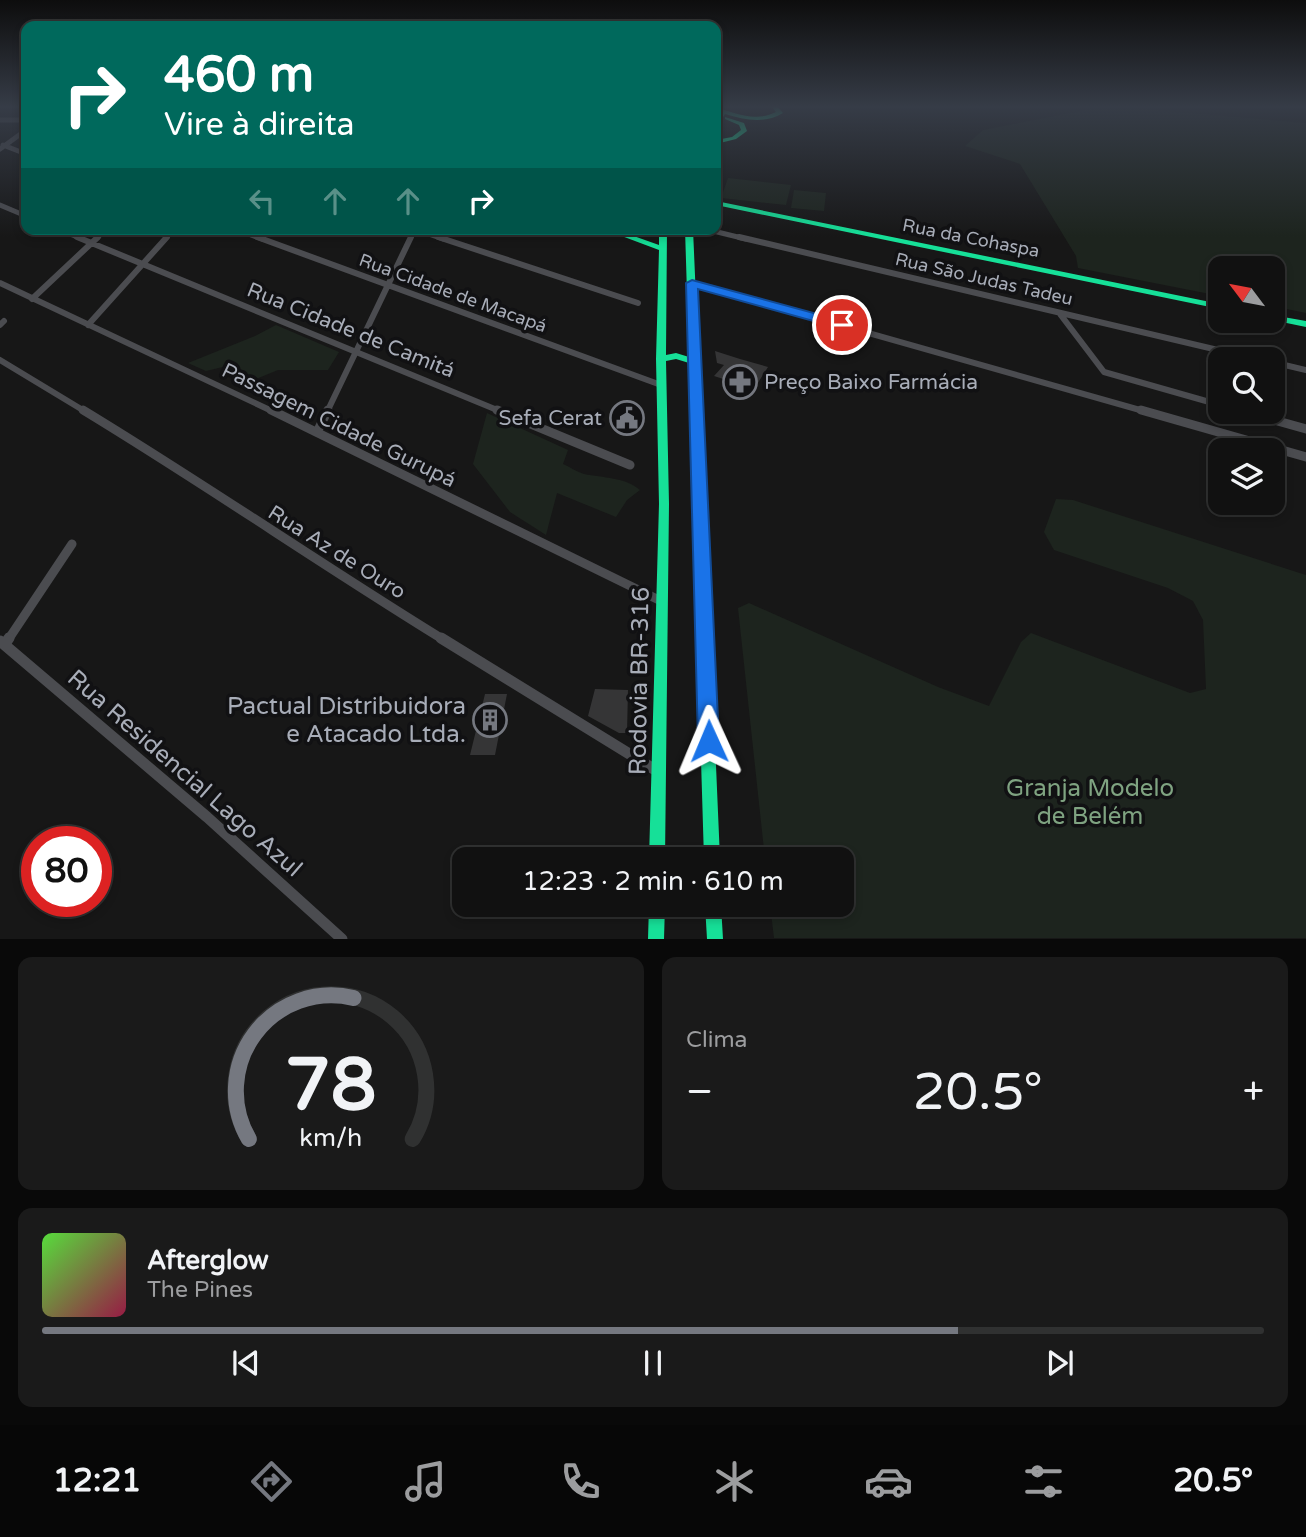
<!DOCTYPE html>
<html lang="pt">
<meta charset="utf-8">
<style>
body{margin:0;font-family:"Varela Round",sans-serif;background:#1a1a1a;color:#f1f3f6;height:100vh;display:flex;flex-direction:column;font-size:26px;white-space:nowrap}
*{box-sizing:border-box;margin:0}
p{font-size:23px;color:#9c9d9f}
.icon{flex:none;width:38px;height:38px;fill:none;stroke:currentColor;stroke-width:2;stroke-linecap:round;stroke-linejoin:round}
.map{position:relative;height:939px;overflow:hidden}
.drawer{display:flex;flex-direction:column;gap:18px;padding:18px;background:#090909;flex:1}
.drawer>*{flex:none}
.top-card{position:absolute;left:21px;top:21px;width:700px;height:214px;border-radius:14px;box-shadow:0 4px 10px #0003,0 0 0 2px #303131;background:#00695c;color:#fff;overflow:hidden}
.needle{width:46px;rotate:302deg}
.tools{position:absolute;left:1208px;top:256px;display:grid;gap:14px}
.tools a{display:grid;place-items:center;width:77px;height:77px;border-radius:14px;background:#111;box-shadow:0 4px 10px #0003,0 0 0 2px #303131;font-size:35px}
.speed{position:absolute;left:21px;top:826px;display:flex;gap:14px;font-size:35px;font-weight:700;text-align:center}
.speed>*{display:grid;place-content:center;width:91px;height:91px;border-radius:50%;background:#111;box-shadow:0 4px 10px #0003,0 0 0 2px #303131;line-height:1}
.speed .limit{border:10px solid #d22;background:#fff;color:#111}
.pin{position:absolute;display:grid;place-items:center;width:60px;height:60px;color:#fff;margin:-30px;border:4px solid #fff;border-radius:50%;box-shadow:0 2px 7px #0007}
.me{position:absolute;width:77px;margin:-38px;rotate:359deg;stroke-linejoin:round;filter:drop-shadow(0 0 5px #0008)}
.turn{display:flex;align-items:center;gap:24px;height:147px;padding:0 28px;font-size:32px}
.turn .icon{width:91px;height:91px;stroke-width:2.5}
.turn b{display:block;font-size:49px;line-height:60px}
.lanes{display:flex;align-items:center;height:66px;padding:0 28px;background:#0003;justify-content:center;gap:35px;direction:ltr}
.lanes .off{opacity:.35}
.big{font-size:52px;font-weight:600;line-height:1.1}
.drawer .card{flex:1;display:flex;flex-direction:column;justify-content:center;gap:10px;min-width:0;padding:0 24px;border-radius:14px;background:#1a1a1a}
.drawer .dial{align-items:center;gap:0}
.dial svg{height:182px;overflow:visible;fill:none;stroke:#303131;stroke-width:7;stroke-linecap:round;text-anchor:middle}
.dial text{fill:#f1f3f6;stroke:none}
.song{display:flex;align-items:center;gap:21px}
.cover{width:84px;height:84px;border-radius:10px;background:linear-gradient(135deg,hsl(110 70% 55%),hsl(340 70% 35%))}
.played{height:7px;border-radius:4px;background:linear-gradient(90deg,#757880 75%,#303131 75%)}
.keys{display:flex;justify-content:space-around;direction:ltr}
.heat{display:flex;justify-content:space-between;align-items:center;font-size:38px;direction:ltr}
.drawer .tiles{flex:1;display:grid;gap:18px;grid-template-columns:1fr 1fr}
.card:last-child{grid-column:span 2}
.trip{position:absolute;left:452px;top:847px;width:402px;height:70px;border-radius:14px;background:#111;box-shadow:0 4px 10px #0003,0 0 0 2px #303131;font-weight:600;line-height:70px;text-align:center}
.tab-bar{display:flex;height:112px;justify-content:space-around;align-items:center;background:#070707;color:#9c9d9f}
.tab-bar .icon{width:49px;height:49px}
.tab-bar .on{color:#757880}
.tab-bar b{font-size:32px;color:#f1f3f6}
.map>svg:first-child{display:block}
.green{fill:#1d241e}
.building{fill:#353536}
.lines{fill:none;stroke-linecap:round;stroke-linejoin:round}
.street-far3{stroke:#4b4c50;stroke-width:5}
.street-far2{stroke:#4b4c50;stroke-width:6}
.street-far1{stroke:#4b4c50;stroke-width:9}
.street{stroke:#4b4c50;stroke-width:11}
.fast{fill:#16e098;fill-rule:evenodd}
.route{fill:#1a73e8;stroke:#114b97;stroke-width:2}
.labels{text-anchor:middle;stroke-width:7;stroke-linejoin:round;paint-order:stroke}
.far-street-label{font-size:18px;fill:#a8adb8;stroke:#111113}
.street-label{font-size:21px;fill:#a8adb8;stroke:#111113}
.poi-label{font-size:21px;fill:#a8adb8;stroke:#111113;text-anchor:start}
.near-street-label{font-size:24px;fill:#a8adb8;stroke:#111113}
.near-poi-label{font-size:24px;fill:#a8adb8;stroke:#111113;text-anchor:end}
.near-park-label{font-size:24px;fill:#7fa381;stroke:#111113}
</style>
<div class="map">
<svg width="1306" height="939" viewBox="0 0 1306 939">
<rect width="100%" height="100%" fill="#171717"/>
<path class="green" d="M1106,106L1306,123V313L1272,306V268H1220V296L1078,268L1076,256L1020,164L965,146L983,130Z
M728,178L791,185L786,205L721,198Z
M794,190L826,193L824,211L791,208Z
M276,325L339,352L328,370H278L256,379L227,366L206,371L188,363L255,336Z
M487,413L568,450L563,464C570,467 577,472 584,474C603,478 625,477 640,490L627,500L616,517L557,493L546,535L510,512L473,464Z
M1056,499L1073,500L1306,575V938H774L770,905H842V859H765L738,608L749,603L938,687L989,706L1021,642L1031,633L1190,693L1206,689L1203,620L1193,601L1168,588L1054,550L1044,532Z"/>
<path class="building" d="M715,351L740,359L768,367L754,389L714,376L724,365L717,363Z
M612,408L641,409L638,428L618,426V418H611Z
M595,689L628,690L627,733H619L588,716Z
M485,694H507L495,755H470Z"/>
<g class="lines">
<path class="street-far3" d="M0,120H26
M3,145L26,154
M0,149L26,130
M0,205L26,216
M58,229L82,239
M235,229L262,239
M414,229L443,239
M705,229L746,239
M96,239L106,229
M165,239L174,229
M410,239L415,229"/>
<path class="street-far2" d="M77,237L502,412
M257,237L661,385
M438,237L638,303
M739,237L1256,359
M0,283L274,412
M692,283L1147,412
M32,299L98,237
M1060,314L1104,372L1220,405
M0,325L4,321
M88,325L167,237
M0,360L86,412
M1272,362L1306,370
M1242,411L1246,412
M327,412L411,237"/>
<path class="street-far1" d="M83,410C205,484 322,565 444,640
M271,410L661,601
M497,410L630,465
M1141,410L1306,457
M1242,411L1306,429
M317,432L328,410
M8,640L72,544"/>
<path class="street" d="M441,638L657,771
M0,641L207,817L342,939
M5,644L9,638"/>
<path class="fast" d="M771,106H777L783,113C765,124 745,120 725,114L723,117L716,115V111L722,113L716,111V107C736,114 756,122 776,112Z
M725,117L744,123L747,131L736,139L716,144V140L732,137L741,130L739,125L725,119Z
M716,201L1220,304V309L716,205Z
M603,229H614L659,245V229H667L666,355L676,353L689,357L685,229H693L720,859H704L689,363L676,359L666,361L669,504L665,859H649L659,504L656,359L659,250Z
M1272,315L1306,321V327L1272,320Z
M649,905H665L664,939H648Z
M705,905H721L723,939H707Z"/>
</g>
<linearGradient id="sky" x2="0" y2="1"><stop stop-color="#0d0d0d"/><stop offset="0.45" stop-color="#363c47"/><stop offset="1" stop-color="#363c47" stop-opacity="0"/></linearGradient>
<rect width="1306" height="237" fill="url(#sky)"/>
<path class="route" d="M692,280L847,322L849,325L842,329L698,289L719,741L716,748L709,751L701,748L698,741L686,283Z"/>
<defs>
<g id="pharmacy-ring" transform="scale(1.75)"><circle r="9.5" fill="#111113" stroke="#757880" stroke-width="1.5"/><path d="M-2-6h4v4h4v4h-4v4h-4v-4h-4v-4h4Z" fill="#757880"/></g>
<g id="civic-ring" transform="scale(1.75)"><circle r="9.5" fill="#111113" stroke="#757880" stroke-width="1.5"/><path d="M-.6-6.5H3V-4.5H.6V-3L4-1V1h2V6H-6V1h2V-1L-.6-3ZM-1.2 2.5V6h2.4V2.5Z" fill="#757880"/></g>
<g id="building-ring" transform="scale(1.75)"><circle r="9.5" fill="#111113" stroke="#757880" stroke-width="1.5"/><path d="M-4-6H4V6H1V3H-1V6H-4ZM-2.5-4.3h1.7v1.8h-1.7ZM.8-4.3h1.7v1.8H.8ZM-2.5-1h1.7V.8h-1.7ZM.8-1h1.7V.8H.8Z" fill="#757880"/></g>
</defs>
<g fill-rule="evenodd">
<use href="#pharmacy-ring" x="740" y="382"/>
<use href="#civic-ring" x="627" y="418"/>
<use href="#building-ring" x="490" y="720"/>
</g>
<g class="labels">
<g class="far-street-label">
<text transform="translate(971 238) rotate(11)" y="6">Rua da Cohaspa</text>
<text transform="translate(984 279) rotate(13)" y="6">Rua São Judas Tadeu</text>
<text transform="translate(453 293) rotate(20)" y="6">Rua Cidade de Macapá</text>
</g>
<g class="street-label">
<text transform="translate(351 330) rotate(22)" y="7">Rua Cidade de Camitá</text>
<text transform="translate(339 425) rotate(26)" y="7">Passagem Cidade Gurupá</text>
<text transform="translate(337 552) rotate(32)" y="7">Rua Az de Ouro</text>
</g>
<g class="poi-label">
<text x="764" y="389">Preço Baixo Farmácia</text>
<text x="602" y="425" text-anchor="end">Sefa Cerat</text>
</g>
<g class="near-street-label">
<text transform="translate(639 681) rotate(-89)" y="8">Rodovia BR-316</text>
<text transform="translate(185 773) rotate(41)" y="8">Rua Residencial Lago Azul</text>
</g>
<g class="near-poi-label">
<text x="466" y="714">Pactual Distribuidora<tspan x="466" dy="28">e Atacado Ltda.</tspan></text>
</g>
<g class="near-park-label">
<text x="1090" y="796">Granja Modelo<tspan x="1090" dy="28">de Belém</tspan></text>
</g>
</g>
</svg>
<div class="tools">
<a><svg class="needle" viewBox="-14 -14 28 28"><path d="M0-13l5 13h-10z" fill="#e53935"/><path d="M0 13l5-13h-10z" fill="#9c9d9f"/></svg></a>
<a><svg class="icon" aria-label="search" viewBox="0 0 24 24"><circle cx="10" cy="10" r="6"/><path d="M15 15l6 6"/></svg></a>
<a><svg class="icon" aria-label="layers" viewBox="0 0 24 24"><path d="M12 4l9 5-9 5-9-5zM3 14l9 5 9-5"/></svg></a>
</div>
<div class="speed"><div class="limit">80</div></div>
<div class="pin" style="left:842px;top:325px;background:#d93025"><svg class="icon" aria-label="arrive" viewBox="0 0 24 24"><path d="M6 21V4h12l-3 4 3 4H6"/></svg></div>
<svg class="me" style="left:709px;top:741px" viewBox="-20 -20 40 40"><path d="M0-17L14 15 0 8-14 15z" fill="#1a73e8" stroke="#fff" stroke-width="4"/></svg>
<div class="trip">12:23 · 2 min · 610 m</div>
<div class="top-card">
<div class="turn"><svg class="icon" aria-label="right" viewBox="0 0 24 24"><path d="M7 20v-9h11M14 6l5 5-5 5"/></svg><div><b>460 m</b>Vire à direita</div></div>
<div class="lanes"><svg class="icon off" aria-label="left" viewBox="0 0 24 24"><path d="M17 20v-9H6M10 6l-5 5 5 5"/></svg><svg class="icon off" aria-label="ahead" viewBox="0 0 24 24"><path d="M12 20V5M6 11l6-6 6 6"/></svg><svg class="icon off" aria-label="ahead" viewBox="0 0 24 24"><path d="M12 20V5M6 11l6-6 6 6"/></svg><svg class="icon" aria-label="right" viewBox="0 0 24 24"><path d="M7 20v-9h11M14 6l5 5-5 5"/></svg></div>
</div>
</div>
<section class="drawer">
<div class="tiles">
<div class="card dial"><svg viewBox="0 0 100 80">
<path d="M14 69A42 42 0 1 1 86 69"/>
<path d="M14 69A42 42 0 0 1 60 7" stroke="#757880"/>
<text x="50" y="56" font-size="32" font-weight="700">78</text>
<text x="50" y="72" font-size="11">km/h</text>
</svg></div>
<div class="card"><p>Clima</p>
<div class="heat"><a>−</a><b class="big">20.5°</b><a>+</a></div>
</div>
<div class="card">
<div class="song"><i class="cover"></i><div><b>Afterglow</b><p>The Pines</p></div></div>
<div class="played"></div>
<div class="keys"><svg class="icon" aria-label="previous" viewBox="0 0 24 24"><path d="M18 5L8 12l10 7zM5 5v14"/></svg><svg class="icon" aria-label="pause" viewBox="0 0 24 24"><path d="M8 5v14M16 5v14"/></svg><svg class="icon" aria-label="next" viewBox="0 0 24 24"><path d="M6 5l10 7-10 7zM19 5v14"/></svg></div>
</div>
</div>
</section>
<nav class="tab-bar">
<b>12:21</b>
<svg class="icon on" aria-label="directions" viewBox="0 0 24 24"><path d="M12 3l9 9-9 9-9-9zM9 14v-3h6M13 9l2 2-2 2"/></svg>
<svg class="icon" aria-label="music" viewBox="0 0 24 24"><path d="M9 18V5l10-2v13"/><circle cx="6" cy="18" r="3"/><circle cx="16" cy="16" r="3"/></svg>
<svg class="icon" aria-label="phone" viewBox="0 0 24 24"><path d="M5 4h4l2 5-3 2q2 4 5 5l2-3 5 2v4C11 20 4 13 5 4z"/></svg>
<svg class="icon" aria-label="climate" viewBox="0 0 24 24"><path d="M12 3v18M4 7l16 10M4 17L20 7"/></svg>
<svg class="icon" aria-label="car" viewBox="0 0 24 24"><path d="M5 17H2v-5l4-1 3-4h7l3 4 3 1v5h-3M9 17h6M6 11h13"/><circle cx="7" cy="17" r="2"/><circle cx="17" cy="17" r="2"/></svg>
<svg class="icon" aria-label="filters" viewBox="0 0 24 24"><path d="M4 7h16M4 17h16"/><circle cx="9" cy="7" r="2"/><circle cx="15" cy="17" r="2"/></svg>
<b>20.5°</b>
</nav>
